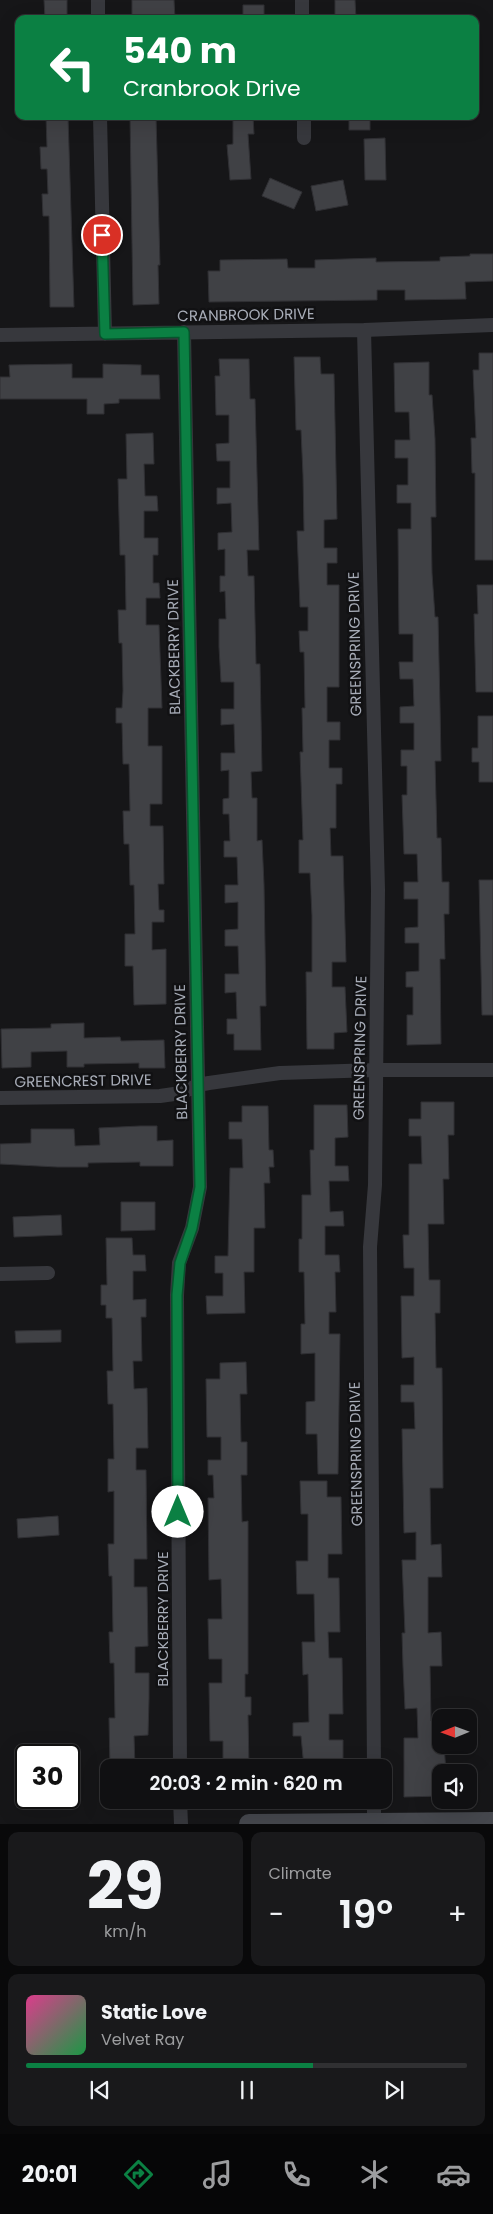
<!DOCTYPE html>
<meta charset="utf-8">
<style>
body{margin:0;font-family:Poppins,sans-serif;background:#19191b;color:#f1f3f6;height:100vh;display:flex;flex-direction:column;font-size:19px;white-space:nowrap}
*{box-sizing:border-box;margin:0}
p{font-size:16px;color:#9c9d9f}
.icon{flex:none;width:28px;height:28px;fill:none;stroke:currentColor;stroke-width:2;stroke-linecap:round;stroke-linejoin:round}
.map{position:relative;height:1824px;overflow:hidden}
.sheet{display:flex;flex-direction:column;gap:8px;padding:8px;background:#09090a;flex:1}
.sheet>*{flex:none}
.banner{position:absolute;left:15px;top:15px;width:464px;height:105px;border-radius:10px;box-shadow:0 5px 20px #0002,0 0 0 1px #303032;background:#0b8043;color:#fff;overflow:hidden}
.needle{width:32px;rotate:269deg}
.tools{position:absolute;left:432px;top:1709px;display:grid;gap:10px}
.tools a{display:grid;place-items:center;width:45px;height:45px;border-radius:10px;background:#101012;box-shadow:0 5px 20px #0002,0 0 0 1px #303032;font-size:25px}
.speed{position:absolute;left:15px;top:1744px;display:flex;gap:10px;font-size:25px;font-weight:700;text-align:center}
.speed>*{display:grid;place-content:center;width:65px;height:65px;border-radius:50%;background:#101012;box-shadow:0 5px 20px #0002,0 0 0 1px #303032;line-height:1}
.speed .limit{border:2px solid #111;border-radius:8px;background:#fff;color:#111}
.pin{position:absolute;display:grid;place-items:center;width:42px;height:42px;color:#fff;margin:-21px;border:2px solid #fff;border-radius:50%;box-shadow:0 1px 5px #0007}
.me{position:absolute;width:55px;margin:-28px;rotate:0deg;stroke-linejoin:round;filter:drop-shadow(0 0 4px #0008)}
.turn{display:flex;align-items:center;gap:18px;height:105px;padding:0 25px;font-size:22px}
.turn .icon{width:65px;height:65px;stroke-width:2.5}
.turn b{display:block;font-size:35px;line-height:42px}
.big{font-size:38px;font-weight:600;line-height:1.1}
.sheet .widget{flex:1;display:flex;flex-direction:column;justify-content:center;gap:8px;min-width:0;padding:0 18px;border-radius:10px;background:#19191b}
.sheet .dial{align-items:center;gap:0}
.dial b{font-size:65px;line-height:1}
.song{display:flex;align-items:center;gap:15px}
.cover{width:60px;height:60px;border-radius:8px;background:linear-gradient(135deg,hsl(330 70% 55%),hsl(140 70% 35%))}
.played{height:5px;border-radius:2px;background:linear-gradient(90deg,#0b8043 65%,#303032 65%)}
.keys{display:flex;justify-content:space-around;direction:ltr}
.heat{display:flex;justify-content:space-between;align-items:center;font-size:28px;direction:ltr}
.sheet .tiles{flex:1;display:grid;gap:8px;grid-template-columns:1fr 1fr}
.widget:last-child{grid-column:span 2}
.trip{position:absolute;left:100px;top:1759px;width:292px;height:50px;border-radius:10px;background:#101012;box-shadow:0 5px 20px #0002,0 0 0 1px #303032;font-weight:600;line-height:50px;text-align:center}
.tab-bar{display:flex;height:80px;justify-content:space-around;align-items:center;background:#060607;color:#9c9d9f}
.tab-bar .icon{width:35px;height:35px}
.tab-bar .on{color:#0b8043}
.tab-bar b{font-size:22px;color:#f1f3f6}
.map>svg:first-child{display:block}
.building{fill:#404145;stroke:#303034}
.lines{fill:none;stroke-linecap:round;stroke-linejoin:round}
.street{stroke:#37383d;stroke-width:14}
.secondary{stroke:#45474d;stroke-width:20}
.route-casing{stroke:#07532c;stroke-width:12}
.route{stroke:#0b8043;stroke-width:9}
.labels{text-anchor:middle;stroke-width:5;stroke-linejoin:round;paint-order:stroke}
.street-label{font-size:15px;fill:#a8adb8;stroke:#111113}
</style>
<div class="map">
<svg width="493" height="1824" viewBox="0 0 493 1824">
<rect width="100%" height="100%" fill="#161618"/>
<path class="building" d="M44,0H67V19H45Z
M132,0H174L175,19H144V15H132Z
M335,0H355L356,19H335Z
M243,5H264V19H243Z
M46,116H68L74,307H50L49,216H43L42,194H48L47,169H41L40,147H47Z
M130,116H156L160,265H158L159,304L133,305Z
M233,116H253L254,134H248L251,179L230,180L227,145L233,144Z
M349,116H370V130H349Z
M385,138L386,180H365L364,139Z
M270,178L302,192L294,209L262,196Z
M343,180L348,205L316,211L311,186Z
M470,254H493V281L465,282L466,299L405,300V290H377V300L209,302L208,271H220V260L287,259L288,268H315V260L376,258V262L440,261V257L470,256Z
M479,353H493V560H475V473H472L471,438H476L473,370H479Z
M294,357H320L321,374H334L337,519L324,520V548H337V563H327V585H339V687H327V722H340V740H329V768H342V784H336V828H330L331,856H343L346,962H332V987H345L347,1032L334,1033V1049H307L306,972H312V916L310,873H299V840H303L300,752H303L302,708H305L304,652H300L299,631H308V607H300L297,531H304L303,475L301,430H296Z
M219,359H249L250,399H255L259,550H247L248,576H254L256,664H260L262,771L251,772L252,798H257V841L262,840L264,885L266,1006H260L261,1050H234V1034H227V1019H237L236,992L225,993V974H239L238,946H225V930L238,929V902L225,903V885H238L237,857H224V841H230L229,814H223V799L229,798V770L221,771V753H235L234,724L221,725V709H234V682H221L219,647V619H226L225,591L220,592V576H225V549L218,550V533L232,532L231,503L217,504V488H230V461H217L216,444L229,443V415H216L215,376H220Z
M429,362V395H432L435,439L436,517H431L432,573L435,617H438L440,706L441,761H435L437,838H441L442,882H449V914H444L445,959H440L441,1044L407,1045V1015H413V987H406V972L419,971V943H405V928L418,927V899H404V882H418L417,854H404L402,795H407V766H401V750H414V723H400V707L414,706L413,679H400L399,662H413V634H399L398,529H411V503H397V485H408V458H395V440H410L409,412H395L394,363Z
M72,364V378H103V364L141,365V375H159L160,399H119V403L104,404V414H87V399H0V377H10L9,365Z
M153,433L154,464H144L145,496H157L158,511H144V538H158V555H153V583H159L160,598H146V625H159L162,708H148V746H162V804H150V826H163L164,884H158L159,910H164V922H152V950L166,949V1004L134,1005L133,966H125V934H135L134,885H130L129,844H124L123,811H130L129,764H123L122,723H116V708H122L123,691L122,643H119L118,610H126L125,555H120L118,479H127L126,434Z
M477,585H493V692H476L474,614H478Z
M478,716H493V782H479V762H472V748H478Z
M479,880H493V1015H482Z
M84,1023V1038L120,1037L121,1041L164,1040L165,1068H139V1063L84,1064V1067H67V1051L31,1052V1067L2,1068L1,1029L51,1028V1024Z
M421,1102H454V1135H448L449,1179H443L444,1224H428L429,1280H440V1313H435L436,1368H442L443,1488H430L431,1545L441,1544L442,1577H428V1633L441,1632L442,1666H430L431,1721H441V1745H444L446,1772H441V1796L404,1797V1738H418L417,1708L405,1709L403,1666L402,1633H405L402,1560H416V1532L404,1533L402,1429H415L414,1402H401V1385H414V1357L402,1358L401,1296H414V1268H404L403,1235H409V1164H422L421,1136H409V1119H421Z
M314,1105H347L348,1137L335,1138V1166H348L349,1181H329L330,1212L343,1211L344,1226H325V1255H339L340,1272H335L336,1312H329V1334H340L338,1474H318L317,1434H306V1402L315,1401V1353L301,1354V1324H305L304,1272H299V1239H302V1195H311L310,1150H314Z
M242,1106H268L269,1150H273L274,1167H269L270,1183H264L265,1228H254V1272H244L245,1313L207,1314L206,1296H223V1273H215V1256H228L230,1168H243L242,1139H229V1122H242Z
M140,1126H157V1141L173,1140V1166H140V1162L88,1163V1167H57L0,1164V1144L31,1143V1129H74L75,1146L100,1145L99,1128Z
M121,1202H155V1230L121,1231Z
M61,1215L62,1235L14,1237L13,1217Z
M106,1238H132L133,1255H145L146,1271H133V1300L146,1299V1317H141L142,1361H133L134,1389L147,1388L148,1448H136V1470H146L147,1559H134V1587H147L148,1646L135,1647V1673H149V1699L148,1735L134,1736L135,1768H110L109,1718H115L114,1663H110L109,1632H113L112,1576H109L108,1544H114V1491L108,1492V1459H114L113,1404H108L107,1371H113L112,1318H106V1305H101V1285H107Z
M61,1330V1342L16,1343L15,1331Z
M246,1362L247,1394H240L241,1442H247V1475H241L242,1522L248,1521V1674H245V1697H251V1715H248L249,1768H223V1741H210L209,1683H222V1659H209L208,1619H222L221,1579L209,1580L208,1498H214L213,1475H208V1460H221V1437H207L206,1379H220V1363Z
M300,1481H327V1497H341L342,1554H328V1578H339L340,1632H328L329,1658H342L343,1714H329V1740H343V1768H304L301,1736H293V1723L309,1722L308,1674L303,1675L302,1642H315L314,1594H297L296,1561H308V1514H301Z
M58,1516L59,1535L18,1538L17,1519Z"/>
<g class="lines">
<path class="street" d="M98,0V19
M302,0V19
M100,116L105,334
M304,116V138
M364,330L378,890L375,1185L370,1247L374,1768
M0,335L364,330L493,325
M0,1098L160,1096L181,1093L198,1085L209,1083L280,1073L376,1070H493
M0,1274L48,1273
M180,1768L177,1295L179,1263L192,1228L200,1187L184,332
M180,1800L181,1824
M374,1800V1824"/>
<path class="secondary" d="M249,1824L493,1822"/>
</g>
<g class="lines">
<g class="route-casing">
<path id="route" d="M102,235L105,334L184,332L200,1187L192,1228L180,1263L177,1295L178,1512"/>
</g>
<use href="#route" class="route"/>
</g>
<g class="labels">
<g class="street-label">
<text transform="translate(246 315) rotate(-1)" y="5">CRANBROOK DRIVE</text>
<text transform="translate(355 644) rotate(-91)" y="5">GREENSPRING DRIVE</text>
<text transform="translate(174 647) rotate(-91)" y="5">BLACKBERRY DRIVE</text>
<text transform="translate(360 1048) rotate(-89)" y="5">GREENSPRING DRIVE</text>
<text transform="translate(181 1052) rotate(-91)" y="5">BLACKBERRY DRIVE</text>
<text transform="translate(83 1081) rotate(-1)" y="5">GREENCREST DRIVE</text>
<text transform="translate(356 1454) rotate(-91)" y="5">GREENSPRING DRIVE</text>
<text transform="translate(163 1619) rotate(-90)" y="5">BLACKBERRY DRIVE</text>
</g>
</g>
</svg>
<div class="tools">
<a><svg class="needle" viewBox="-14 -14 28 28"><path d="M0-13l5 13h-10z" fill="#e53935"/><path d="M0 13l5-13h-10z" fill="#9c9d9f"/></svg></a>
<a><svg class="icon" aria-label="sound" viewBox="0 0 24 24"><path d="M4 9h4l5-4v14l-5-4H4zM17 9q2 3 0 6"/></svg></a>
</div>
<div class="speed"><div class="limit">30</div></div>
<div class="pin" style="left:102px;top:235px;background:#d93025"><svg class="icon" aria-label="arrive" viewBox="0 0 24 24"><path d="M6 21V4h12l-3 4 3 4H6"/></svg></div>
<svg class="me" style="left:178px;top:1512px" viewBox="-20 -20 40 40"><circle r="19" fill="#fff"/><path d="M0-13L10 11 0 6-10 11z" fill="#0b8043"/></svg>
<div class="trip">20:03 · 2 min · 620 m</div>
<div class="banner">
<div class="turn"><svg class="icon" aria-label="left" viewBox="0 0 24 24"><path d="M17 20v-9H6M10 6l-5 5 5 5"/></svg><div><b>540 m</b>Cranbrook Drive</div></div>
</div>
</div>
<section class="sheet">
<div class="tiles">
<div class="widget dial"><b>29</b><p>km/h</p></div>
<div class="widget"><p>Climate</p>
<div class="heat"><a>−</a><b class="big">19°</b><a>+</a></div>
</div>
<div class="widget">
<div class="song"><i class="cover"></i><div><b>Static Love</b><p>Velvet Ray</p></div></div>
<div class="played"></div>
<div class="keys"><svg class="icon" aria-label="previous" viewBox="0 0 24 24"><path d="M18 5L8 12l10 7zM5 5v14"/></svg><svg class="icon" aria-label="pause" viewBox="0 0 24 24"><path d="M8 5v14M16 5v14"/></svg><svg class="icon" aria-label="next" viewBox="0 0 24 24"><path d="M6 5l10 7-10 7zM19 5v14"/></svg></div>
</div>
</div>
</section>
<nav class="tab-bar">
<b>20:01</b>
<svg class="icon on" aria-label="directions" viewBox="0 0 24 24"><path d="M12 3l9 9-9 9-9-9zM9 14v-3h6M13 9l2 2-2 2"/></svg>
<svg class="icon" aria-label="music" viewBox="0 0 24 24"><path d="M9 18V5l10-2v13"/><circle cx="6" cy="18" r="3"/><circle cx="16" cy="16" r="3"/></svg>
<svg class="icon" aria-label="phone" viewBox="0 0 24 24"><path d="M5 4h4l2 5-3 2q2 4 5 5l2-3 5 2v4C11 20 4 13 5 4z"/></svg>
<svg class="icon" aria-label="climate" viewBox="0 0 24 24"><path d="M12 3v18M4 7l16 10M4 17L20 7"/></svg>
<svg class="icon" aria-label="car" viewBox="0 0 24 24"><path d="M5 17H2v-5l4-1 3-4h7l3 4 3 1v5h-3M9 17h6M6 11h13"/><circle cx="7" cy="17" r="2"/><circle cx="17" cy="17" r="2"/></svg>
</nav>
